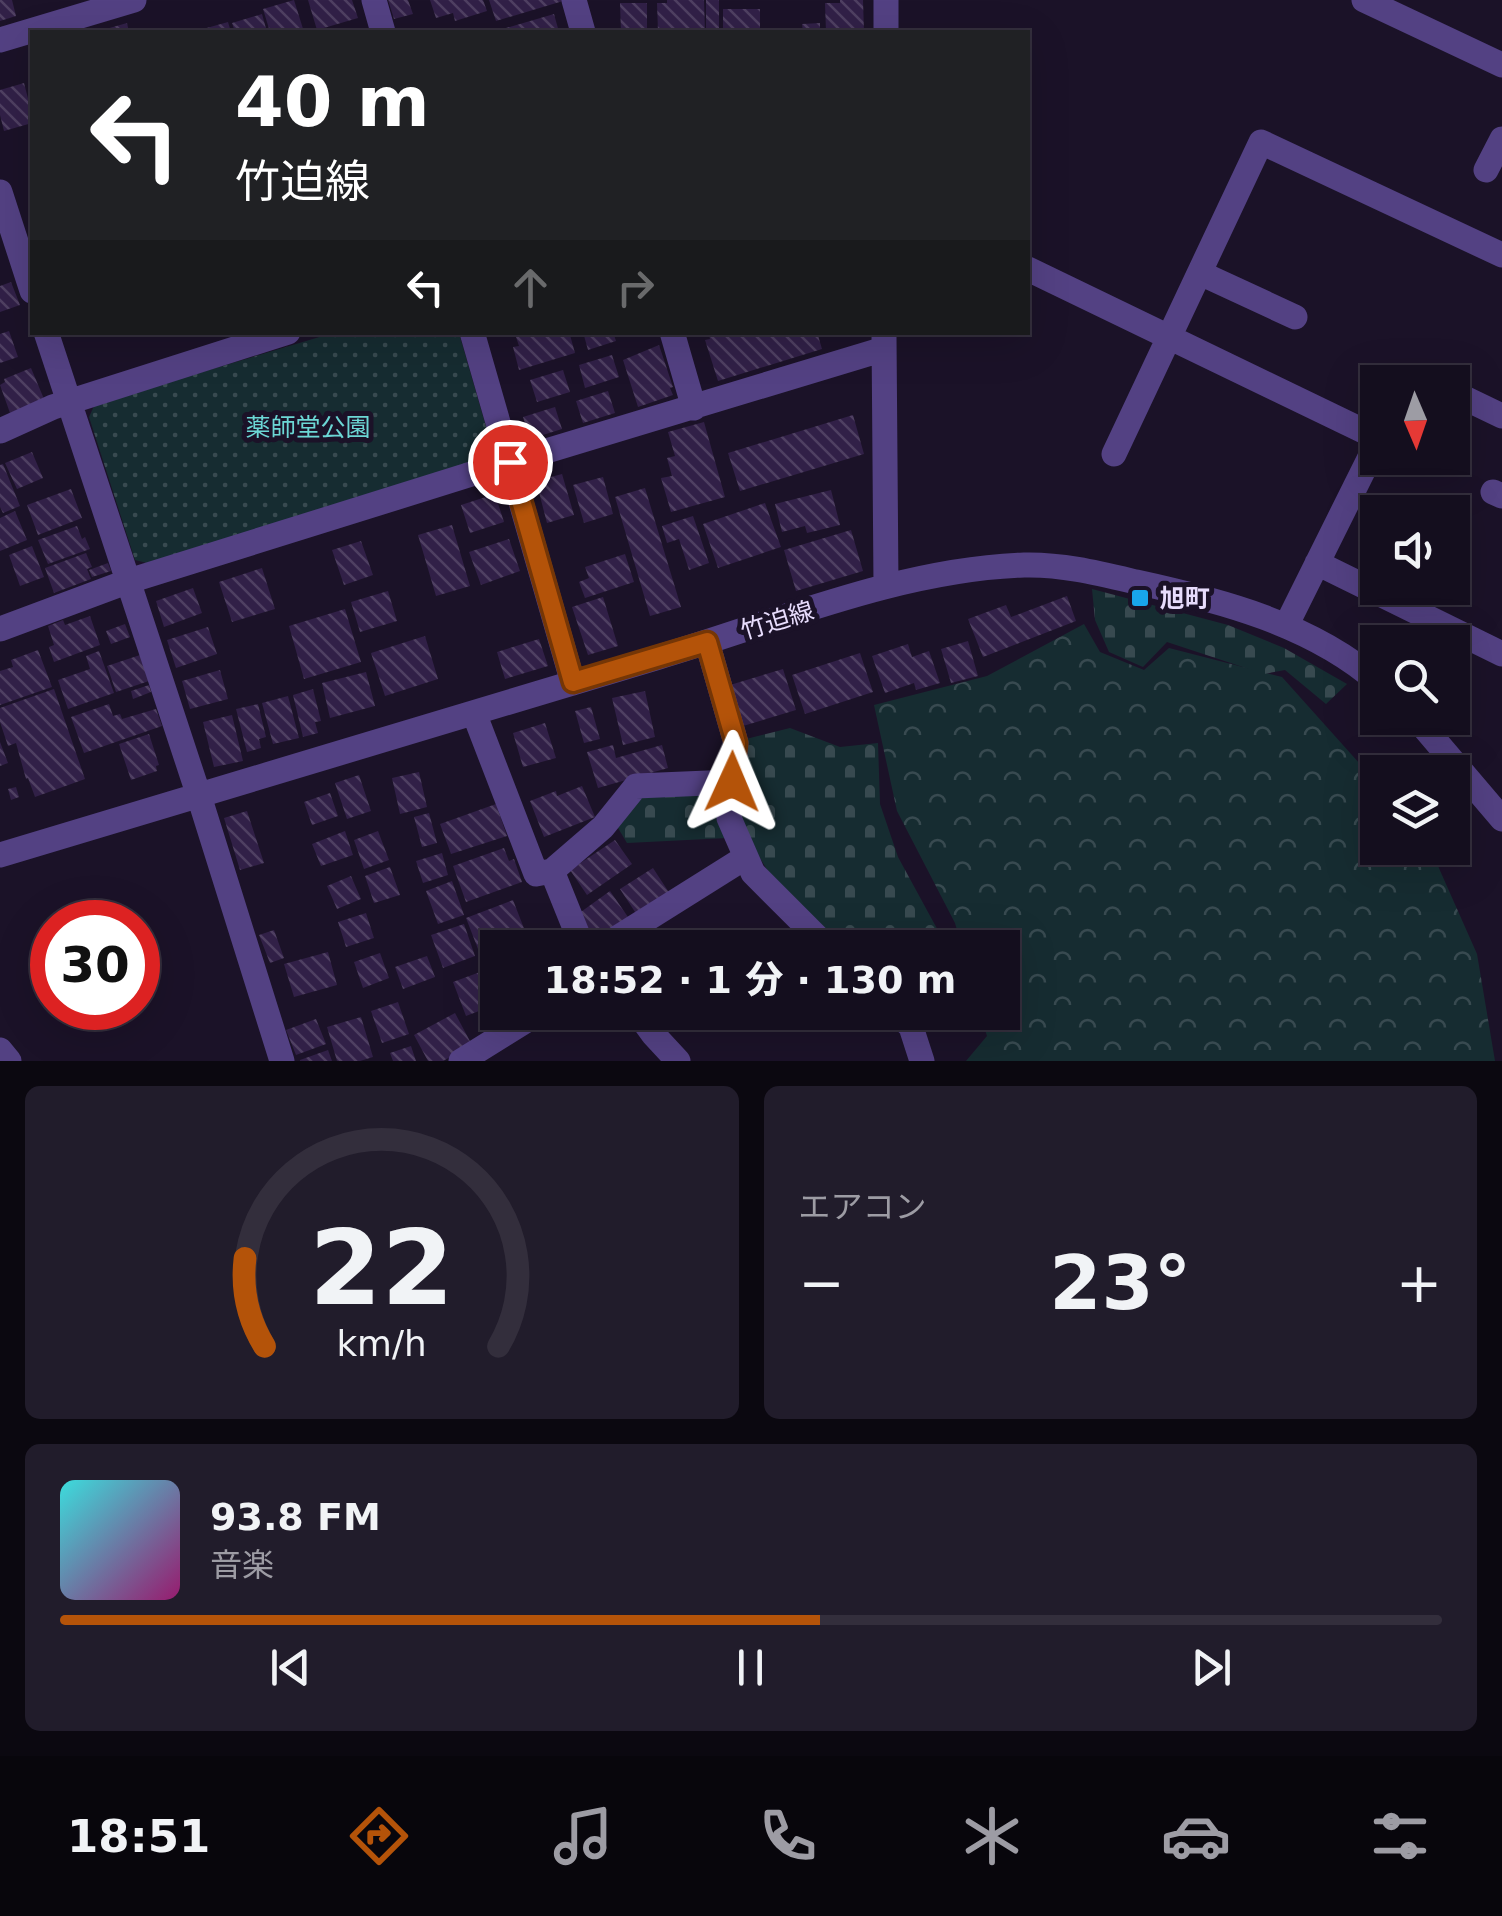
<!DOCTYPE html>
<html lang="ja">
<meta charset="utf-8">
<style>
body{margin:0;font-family:"DejaVu Sans","Noto Sans JP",sans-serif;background:#211c2b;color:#f1f3f6;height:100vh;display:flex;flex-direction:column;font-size:38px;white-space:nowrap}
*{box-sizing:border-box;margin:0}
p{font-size:32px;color:#9d9ca4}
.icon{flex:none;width:55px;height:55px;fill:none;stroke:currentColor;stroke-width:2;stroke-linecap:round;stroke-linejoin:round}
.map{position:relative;height:1061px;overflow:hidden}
.side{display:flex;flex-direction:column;gap:25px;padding:25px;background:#0b0810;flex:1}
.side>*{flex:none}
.hud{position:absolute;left:30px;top:30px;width:1000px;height:305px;border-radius:0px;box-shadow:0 10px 40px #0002,0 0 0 2px #332e3c;background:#202124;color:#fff;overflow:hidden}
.needle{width:65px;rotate:178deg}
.tools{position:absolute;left:1360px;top:365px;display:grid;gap:20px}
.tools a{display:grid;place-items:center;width:110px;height:110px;border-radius:0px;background:#140e1e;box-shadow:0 10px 40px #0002,0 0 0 2px #332e3c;font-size:50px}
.speed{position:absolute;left:30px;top:900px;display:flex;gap:20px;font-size:50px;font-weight:700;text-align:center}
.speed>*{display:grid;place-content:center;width:130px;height:130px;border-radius:50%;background:#140e1e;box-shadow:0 10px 40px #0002,0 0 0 2px #332e3c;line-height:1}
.speed .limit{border:15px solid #d22;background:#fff;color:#111}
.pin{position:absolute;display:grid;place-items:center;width:85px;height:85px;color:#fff;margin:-42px;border:5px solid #fff;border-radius:50%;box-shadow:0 2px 10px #0007}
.me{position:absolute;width:110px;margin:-55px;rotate:1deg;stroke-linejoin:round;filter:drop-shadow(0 0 8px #0008)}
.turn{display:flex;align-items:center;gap:35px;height:210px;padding:0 40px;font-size:45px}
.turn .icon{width:130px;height:130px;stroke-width:2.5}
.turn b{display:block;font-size:70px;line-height:85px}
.lanes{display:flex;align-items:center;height:95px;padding:0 40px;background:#0003;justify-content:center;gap:50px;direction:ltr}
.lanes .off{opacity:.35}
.big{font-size:75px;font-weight:800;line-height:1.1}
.side .widget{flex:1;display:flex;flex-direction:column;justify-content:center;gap:15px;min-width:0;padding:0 35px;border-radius:15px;background:#211c2b}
.side .dial{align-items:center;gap:0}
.dial svg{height:260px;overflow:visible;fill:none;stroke:#332e3c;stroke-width:7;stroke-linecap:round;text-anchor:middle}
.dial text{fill:#f1f3f6;stroke:none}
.song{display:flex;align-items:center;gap:30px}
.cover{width:120px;height:120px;border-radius:15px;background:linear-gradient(135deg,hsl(180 70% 55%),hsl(320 70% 35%))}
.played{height:10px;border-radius:5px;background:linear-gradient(90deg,#b45309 55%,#332e3c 55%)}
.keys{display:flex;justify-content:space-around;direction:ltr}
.heat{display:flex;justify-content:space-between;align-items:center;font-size:55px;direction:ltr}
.side .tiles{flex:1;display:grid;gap:25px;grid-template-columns:1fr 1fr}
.widget:last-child{grid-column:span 2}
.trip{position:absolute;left:480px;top:930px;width:540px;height:100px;border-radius:0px;background:#140e1e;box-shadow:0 10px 40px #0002,0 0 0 2px #332e3c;font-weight:800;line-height:100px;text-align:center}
.dock{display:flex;height:160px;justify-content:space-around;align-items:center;background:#08060c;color:#9d9ca4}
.dock .icon{width:70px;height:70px}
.dock .active{color:#b45309}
.dock b{font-size:45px;color:#f1f3f6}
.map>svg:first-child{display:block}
.grass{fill:url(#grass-dots)}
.forest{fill:url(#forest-crowns)}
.cemetery{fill:url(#cemetery-stones)}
.building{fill:url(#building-back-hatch)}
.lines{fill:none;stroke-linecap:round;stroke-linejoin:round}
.minor{stroke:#534183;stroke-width:25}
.route-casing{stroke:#753606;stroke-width:25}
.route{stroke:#b45309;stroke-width:18}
.poi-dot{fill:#18a6ec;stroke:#1b1228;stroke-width:4}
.labels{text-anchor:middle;stroke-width:10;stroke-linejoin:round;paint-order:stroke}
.park-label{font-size:25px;fill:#6cd7d5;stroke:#1b1228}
.poi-label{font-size:25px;font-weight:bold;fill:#e7dcfc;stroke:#1b1228;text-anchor:start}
.street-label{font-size:25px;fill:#e7dcfc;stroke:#1b1228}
</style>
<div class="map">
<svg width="1502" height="1061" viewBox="0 0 1502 1061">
<defs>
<pattern id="grass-dots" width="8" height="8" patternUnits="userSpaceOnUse" patternTransform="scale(2.5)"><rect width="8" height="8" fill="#162c31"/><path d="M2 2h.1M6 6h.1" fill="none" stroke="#384a50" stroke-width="1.8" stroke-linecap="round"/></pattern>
<pattern id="forest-crowns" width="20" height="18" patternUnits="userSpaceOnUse" patternTransform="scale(2.5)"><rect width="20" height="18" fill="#162c31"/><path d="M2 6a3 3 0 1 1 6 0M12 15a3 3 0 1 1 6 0" fill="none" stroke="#384a50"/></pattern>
<pattern id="cemetery-stones" width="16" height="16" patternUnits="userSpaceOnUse" patternTransform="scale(2.5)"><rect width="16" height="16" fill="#162c31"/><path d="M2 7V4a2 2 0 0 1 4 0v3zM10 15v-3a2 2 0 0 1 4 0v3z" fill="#384a50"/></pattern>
<pattern id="building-back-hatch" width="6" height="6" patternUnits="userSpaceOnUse" patternTransform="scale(2.5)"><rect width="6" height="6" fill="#312047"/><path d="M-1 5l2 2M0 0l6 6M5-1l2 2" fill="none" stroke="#4f4062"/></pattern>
</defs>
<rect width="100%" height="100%" fill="#1b1228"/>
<path class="grass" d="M333,333H459L493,451L490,459L147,563L135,560L89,417L95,404Z"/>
<path class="forest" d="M1084,624L1100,652L1144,670L1169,648L1282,677L1377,783L1378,848H1430L1477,954L1495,1061H966L987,1036L980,1013L1002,1012V948L962,947L955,923L897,811L874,705L987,676Z"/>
<path class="cemetery" d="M1092,589L1228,625L1284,648L1347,684L1326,704L1285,670L1264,674L1167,642L1143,667L1109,652L1095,620Z
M790,728L840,747L878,743L880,804L898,857L947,947H840L768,871L747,837L627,843L615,823L639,793L741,786L746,739Z"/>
<path class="building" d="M0,0H12L16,16L0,21Z
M294,0L304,32H270L263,9Z
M308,0H352L358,18L317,30Z
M388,0H408L413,14L394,19Z
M430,0H483L487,11L455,21L453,13L436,18Z
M489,0H563V1L496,21Z
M667,0H704L705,32H658L657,3H667Z
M706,0H719V32H706Z
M840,0H863L864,32H826L825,3H840Z
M620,3H647V32H621Z
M723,9H760V32H723Z
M262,14L267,32H235L232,23Z
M554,14L559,32H507L506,28Z
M228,22L231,32H196V31Z
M127,23L129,32H99V31Z
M820,23V32H803L802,24Z
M24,83L32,114V123L4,131L0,115V90Z
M11,282L20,305L0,312V286Z
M9,331L18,357L0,363V334Z
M530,332H564L566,337L570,335L575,353L519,370L513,347L519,346L516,337Z
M583,332H613L616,341L588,350Z
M716,332H817L822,349L718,381L705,340L710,339L709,335Z
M659,345L673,387L670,388L673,395L638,407L623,360Z
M612,355L619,377L585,388L579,365Z
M31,368L44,399L10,413L0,385L5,382L4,379Z
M563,370L570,392L537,402L530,380Z
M608,391L615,413L583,423L576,401Z
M555,407L562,429L530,439L523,417Z
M853,415L864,454L740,491L728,453Z
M704,422L725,497L671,512L661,478L672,476L667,458L675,456L668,432Z
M32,452L43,478L17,489L5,463Z
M3,464L20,506L3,513L0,507V465Z
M562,474L574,515L547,523L536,481Z
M603,477L613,514L584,523L573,485Z
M645,488L681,607L650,616L615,497Z
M71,489L82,518L38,535L27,505Z
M831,490L840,525L807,533L805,526L782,532L775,504Z
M495,494L504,522L470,533L461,505Z
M765,503L781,547L718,568L703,524Z
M15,511L27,540L0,551V518Z
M693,516L709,563L689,570L679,539L667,543L662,526Z
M452,525L470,586L436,596L418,535Z
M77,526L82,539L85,537L90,549L48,564L38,540Z
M851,530L863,571L796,591L784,550Z
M509,539L520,571L481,585L469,552Z
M361,541L373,575L344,585L332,550Z
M32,546L44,577L20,586L9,555Z
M86,553L92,567L87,569L91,579L54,593L45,568Z
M625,554L634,582L585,598L579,582L589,578L585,567Z
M108,563L111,571L92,577L89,570Z
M262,568L275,609L232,622L219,582Z
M193,588L202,613L164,627L156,601Z
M388,591L397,621L360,632L351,602Z
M1067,596L1076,621L983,657L968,619L1006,605L1011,617Z
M603,597L618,646L588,655L572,607Z
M345,609L361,662L304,679L289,626Z
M90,616L100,645L54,662L49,647L54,645L48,626L63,620L65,625Z
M125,624L130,637L111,644L106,631Z
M208,627L217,654L176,668L167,640Z
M425,636L438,679L385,696L371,653Z
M539,639L548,666L505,679L497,652Z
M968,641L978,676L951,683L941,649Z
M908,644L912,657L929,651L940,683L916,690L914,683L885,693L872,656Z
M38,650L52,687L0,705V671L13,667L11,660Z
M99,651L114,693L68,709L58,680L90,669L86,656Z
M860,653L873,692L805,714L792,675Z
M140,655L149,681L116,692L107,666Z
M783,669L796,710L743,726L730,685Z
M220,670L228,699L190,709L182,681Z
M366,672L375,706L330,718L322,683Z
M149,685L151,692L133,699L131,691Z
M54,689L85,779L35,797L28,778L26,779L16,743L8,746L0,722V708Z
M313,689L321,721L315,722L318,733L303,737L293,695Z
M645,691L655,737L623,745L612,698Z
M288,696L299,738L273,744L262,703Z
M109,704L113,716L120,714L122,719L156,709L162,726L84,753L71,717Z
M258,704L266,737L259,739L261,748L247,752L236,709Z
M591,707L600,739L584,743L575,711Z
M232,715L243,761L214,767L203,722Z
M545,723L556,758L523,767L513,733Z
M149,734L159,765L156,766L157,771L131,780L119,744Z
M0,742L8,763L0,766Z
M613,745L616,758L662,745L668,768L598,788L587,752Z
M419,772L427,807L400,814L392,778Z
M359,775L371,811L347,819L335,783Z
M582,786L595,817L544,837L530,801L556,791L557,796Z
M16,787L19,797L11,800L8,789Z
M330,793L338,816L312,825L304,802Z
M496,804L507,836L451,854L440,824Z
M247,811L264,863L240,870L224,818Z
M429,813L437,843L422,847L414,817Z
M345,831L353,855L321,866L312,844Z
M378,831L389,860L364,869L354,840Z
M615,840L632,864L587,895L570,870Z
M504,848L509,861L514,859L522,882L466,902L453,866Z
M442,853L448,875L423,883L416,861Z
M390,867L400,895L374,903L365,876Z
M653,868L670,894L637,915L620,889Z
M351,876L361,899L337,909L327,886Z
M452,881L464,915L438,924L426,891Z
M610,891L628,917L595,939L578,914Z
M513,900L525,931L478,949L466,918Z
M366,913L374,938L346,947L338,922Z
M464,924L475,956L443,968L431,935Z
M274,930L284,958L270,963L259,935Z
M546,934L551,945L564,939L568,948H528L526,942Z
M328,952L337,985L294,997L284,964Z
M380,953L389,978L363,988L354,962Z
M427,956L435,977L403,989L395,967Z
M480,972L498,1020L485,1025L479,1011L466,1016L453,982Z
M498,973V1003L486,978Z
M398,1002L409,1034L382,1043L371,1011Z
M455,1013L472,1045L443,1061H428L414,1035Z
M361,1017L373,1057L360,1061H337L327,1027Z
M316,1019L326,1044L296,1055L286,1030Z
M411,1046L416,1061H393L390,1053Z
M328,1050L332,1061H300V1060Z"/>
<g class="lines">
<path class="minor" d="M374,0L383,32
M574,0L583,32
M886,0V32
M1364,0L1502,65
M0,40L134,0
M1486,170L1502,139
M0,192L32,291
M1028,269L1378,438
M1200,273L1295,317
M46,332L199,796L282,1061
M472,332L573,683
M672,332L694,408
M884,336L886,586
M1452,392L1502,416
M0,431L53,407L288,332
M1114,454L1261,142L1502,255
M1493,492L1502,496
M1317,563L1502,654
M1286,626L1378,441
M0,629L129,581L510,462L884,349
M707,642L736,743L729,818L753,873L828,948
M474,713L536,874L552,871L603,827L636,786L732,782
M1416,718L1502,819
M0,855C220,789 439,723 659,657C776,622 901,569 1024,565C1062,564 1098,573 1136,582C1219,600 1312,624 1378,682
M552,871L583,948
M601,948L746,857
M637,1012L653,1034L678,1061
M896,1012L911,1027L922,1061
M0,1050L9,1061
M461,1061L540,1012"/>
</g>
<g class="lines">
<g class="route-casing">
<path id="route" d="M510,462L573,682L707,642L736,743L732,782"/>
</g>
<use href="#route" class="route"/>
</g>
<rect class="poi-dot" x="1130" y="588" width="20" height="20" rx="5"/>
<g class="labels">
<g class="park-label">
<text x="308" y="436">薬師堂公園</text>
</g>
<g class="poi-label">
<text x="1160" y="607">旭町</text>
</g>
<g class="street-label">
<text transform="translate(777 620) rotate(-17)" y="9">竹迫線</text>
</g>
</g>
</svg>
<div class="tools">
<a><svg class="needle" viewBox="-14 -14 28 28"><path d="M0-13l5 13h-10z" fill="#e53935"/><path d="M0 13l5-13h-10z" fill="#9d9ca4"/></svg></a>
<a><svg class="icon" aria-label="sound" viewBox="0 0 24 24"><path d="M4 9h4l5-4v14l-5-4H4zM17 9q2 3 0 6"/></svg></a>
<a><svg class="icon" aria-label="search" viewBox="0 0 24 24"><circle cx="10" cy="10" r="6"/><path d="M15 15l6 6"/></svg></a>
<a><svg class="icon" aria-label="layers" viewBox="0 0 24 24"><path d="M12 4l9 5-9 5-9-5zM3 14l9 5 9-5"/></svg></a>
</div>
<div class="speed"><div class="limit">30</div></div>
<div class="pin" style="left:510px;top:462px;background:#d93025"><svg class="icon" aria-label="arrive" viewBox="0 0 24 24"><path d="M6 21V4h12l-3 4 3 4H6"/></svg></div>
<svg class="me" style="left:732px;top:782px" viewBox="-20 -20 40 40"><path d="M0-17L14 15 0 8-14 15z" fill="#b45309" stroke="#fff" stroke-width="4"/></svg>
<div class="trip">18:52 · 1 分 · 130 m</div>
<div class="hud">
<div class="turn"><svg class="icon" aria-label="left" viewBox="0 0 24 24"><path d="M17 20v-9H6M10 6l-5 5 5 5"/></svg><div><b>40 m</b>竹迫線</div></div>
<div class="lanes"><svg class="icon" aria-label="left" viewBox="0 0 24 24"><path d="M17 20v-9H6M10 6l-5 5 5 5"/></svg><svg class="icon off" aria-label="ahead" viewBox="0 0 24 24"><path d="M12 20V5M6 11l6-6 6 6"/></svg><svg class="icon off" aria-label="right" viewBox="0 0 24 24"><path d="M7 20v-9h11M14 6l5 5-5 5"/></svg></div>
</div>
</div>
<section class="side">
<div class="tiles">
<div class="widget dial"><svg viewBox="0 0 100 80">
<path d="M14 69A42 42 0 1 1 86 69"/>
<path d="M14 69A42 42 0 0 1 8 42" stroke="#b45309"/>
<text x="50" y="56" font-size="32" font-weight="700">22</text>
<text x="50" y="72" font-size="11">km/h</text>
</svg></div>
<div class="widget"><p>エアコン</p>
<div class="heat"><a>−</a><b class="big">23°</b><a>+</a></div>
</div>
<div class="widget">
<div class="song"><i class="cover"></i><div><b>93.8 FM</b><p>音楽</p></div></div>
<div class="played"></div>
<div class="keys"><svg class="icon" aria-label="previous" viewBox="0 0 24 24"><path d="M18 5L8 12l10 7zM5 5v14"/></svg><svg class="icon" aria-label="pause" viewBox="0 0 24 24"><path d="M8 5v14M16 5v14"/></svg><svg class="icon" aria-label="next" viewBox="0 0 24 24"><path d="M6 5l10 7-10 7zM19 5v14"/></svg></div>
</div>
</div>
</section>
<nav class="dock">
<b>18:51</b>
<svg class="icon active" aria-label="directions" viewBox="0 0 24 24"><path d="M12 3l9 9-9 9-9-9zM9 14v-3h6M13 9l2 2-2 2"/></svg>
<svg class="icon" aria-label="music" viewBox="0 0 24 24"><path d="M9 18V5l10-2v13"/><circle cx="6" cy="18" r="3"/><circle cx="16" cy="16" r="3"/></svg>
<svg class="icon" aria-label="phone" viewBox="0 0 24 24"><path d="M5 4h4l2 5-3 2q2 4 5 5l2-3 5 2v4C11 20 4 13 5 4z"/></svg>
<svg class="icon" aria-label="climate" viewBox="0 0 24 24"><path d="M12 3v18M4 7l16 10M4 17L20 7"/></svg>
<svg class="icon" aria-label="car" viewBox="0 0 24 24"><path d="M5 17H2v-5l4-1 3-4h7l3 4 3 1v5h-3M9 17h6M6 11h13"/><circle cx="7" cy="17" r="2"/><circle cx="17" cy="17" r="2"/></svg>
<svg class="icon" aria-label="filters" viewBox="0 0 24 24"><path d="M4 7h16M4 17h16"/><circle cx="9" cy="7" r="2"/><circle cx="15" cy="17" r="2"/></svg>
</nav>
